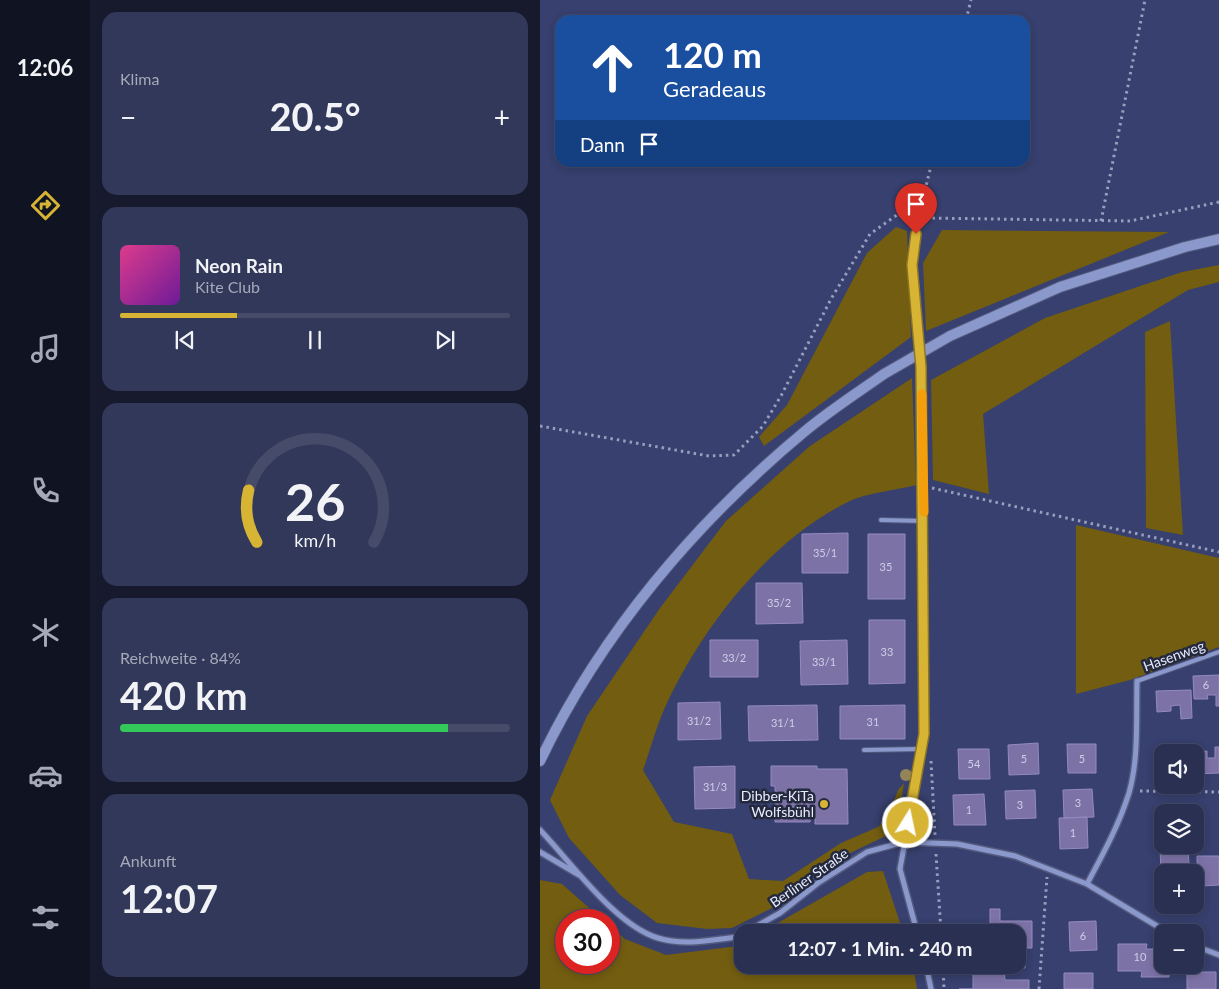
<!DOCTYPE html>
<html lang="de">
<meta charset="utf-8">
<style>
body{margin:0;font-family:Lato,sans-serif;background:#313859;color:#f1f3f6;height:100vh;display:flex;flex-direction:column;font-size:19px;white-space:nowrap}
*{box-sizing:border-box;margin:0}
p{font-size:16px;color:#a5a9b8}
.icon{flex:none;width:28px;height:28px;fill:none;stroke:currentColor;stroke-width:2;stroke-linecap:round;stroke-linejoin:round}
.map{position:relative;flex:1;overflow:hidden}
.drawer{display:flex;flex-direction:column;gap:12px;padding:12px;background:#171a2d;width:450px}
.drawer>*{flex:none}
.banner{position:absolute;left:15px;top:15px;width:475px;height:152px;border-radius:15px;box-shadow:0 2px 8px #0003,0 0 0 1px #454b69;background:#1a4fa0;color:#fff;overflow:hidden}
.tools{position:absolute;left:614px;top:744px;display:grid;gap:10px}
.tools a{display:grid;place-items:center;width:50px;height:50px;border-radius:10px;background:#293052;box-shadow:0 2px 8px #0003,0 0 0 1px #454b69;font-size:25px}
.speed{position:absolute;left:15px;top:909px;display:flex;gap:10px;font-size:25px;font-weight:700;text-align:center}
.speed>*{display:grid;place-content:center;width:65px;height:65px;border-radius:50%;background:#293052;box-shadow:0 2px 8px #0003,0 0 0 1px #454b69;line-height:1}
.speed .limit{border:8px solid #d22;background:#fff;color:#111}
.pin{position:absolute;display:grid;place-items:center;width:42px;height:42px;color:#fff;margin:-51px -21px;border-radius:50% 50% 50% 0;rotate:-45deg;box-shadow:0 0 5px #0007}
.pin .icon{rotate:45deg}
.me{position:absolute;width:55px;margin:-28px;rotate:10deg;stroke-linejoin:round;filter:drop-shadow(0 0 4px #0008)}
.turn{display:flex;align-items:center;gap:18px;height:105px;padding:0 25px;font-size:22px}
.turn .icon{width:65px;height:65px;stroke-width:2.5}
.turn b{display:block;font-size:35px;line-height:42px}
.then{display:flex;align-items:center;height:48px;padding:0 25px;background:#0003;gap:10px;font-size:19px}
.big{font-size:38px;font-weight:700;line-height:1.1}
.drawer .widget{flex:1;display:flex;flex-direction:column;justify-content:center;gap:8px;min-width:0;padding:0 18px;border-radius:15px;background:#313859}
.drawer .dial{align-items:center;gap:0}
.dial svg{height:130px;overflow:visible;fill:none;stroke:#454b69;stroke-width:7;stroke-linecap:round;text-anchor:middle}
.dial text{fill:#f1f3f6;stroke:none}
.song{display:flex;align-items:center;gap:15px}
.cover{width:60px;height:60px;border-radius:8px;background:linear-gradient(135deg,hsl(330 70% 55%),hsl(280 70% 35%))}
.played{height:5px;border-radius:2px;background:linear-gradient(90deg,#d7b434 30%,#454b69 30%)}
.keys{display:flex;justify-content:space-around;direction:ltr}
.heat{display:flex;justify-content:space-between;align-items:center;font-size:28px;direction:ltr}
.charge{height:8px;border-radius:4px;background:linear-gradient(90deg,#34c759 84%,#454b69 0)}
.trip{position:absolute;left:194px;top:924px;width:292px;height:50px;border-radius:15px;background:#293052;box-shadow:0 2px 8px #0003,0 0 0 1px #454b69;font-weight:700;line-height:50px;text-align:center}
main{display:flex;flex:1;min-height:0}
.menu{display:flex;flex-direction:column;width:90px;justify-content:space-around;align-items:center;background:#101321;color:#a5a9b8}
.menu .icon{width:35px;height:35px}
.menu .selected{color:#d7b434}
.menu b{font-size:22px;color:#f1f3f6}
.map>svg:first-child{display:block}
.green{fill:#725d10}
.building{fill:#7c72a6;stroke:#948ac0}
.lines{fill:none;stroke-linecap:round;stroke-linejoin:round}
.lane-casing{stroke:#535a7e;stroke-width:6}
.street-casing{stroke:#535a7e;stroke-width:8}
.secondary-casing{stroke:#535a7e;stroke-width:12}
.path{stroke:#989ebd;stroke-width:3;stroke-dasharray:2.5 4;stroke-linecap:butt}
.lane{stroke:#8a98cc;stroke-width:4}
.street{stroke:#8a98cc;stroke-width:5}
.secondary{stroke:#8a98cc;stroke-width:10}
.secondary-bridge-casing{stroke:#535a7e;stroke-width:12;stroke-linecap:butt}
.secondary-bridge{stroke:#8a98cc;stroke-width:10}
.tree{fill:#948558}
.route-casing{stroke:#8c7522;stroke-width:12}
.route{stroke:#d7b434;stroke-width:9}
.slow{stroke:#f59e0b;stroke-width:9}
.poi-dot{fill:#d7b434;stroke:#24293e;stroke-width:2}
.labels{text-anchor:middle;stroke-width:5;stroke-linejoin:round;paint-order:stroke}
.number-label{font-size:11px;fill:#cdcee8}
.street-label{font-size:14px;fill:#e8edfe;stroke:#24293e}
.poi-label{font-size:14px;fill:#e8edfe;stroke:#24293e;text-anchor:end}
</style>
<main>
<nav class="menu">
<b>12:06</b>
<svg class="icon selected" aria-label="directions" viewBox="0 0 24 24"><path d="M12 3l9 9-9 9-9-9zM9 14v-3h6M13 9l2 2-2 2"/></svg>
<svg class="icon" aria-label="music" viewBox="0 0 24 24"><path d="M9 18V5l10-2v13"/><circle cx="6" cy="18" r="3"/><circle cx="16" cy="16" r="3"/></svg>
<svg class="icon" aria-label="phone" viewBox="0 0 24 24"><path d="M5 4h4l2 5-3 2q2 4 5 5l2-3 5 2v4C11 20 4 13 5 4z"/></svg>
<svg class="icon" aria-label="climate" viewBox="0 0 24 24"><path d="M12 3v18M4 7l16 10M4 17L20 7"/></svg>
<svg class="icon" aria-label="car" viewBox="0 0 24 24"><path d="M5 17H2v-5l4-1 3-4h7l3 4 3 1v5h-3M9 17h6M6 11h13"/><circle cx="7" cy="17" r="2"/><circle cx="17" cy="17" r="2"/></svg>
<svg class="icon" aria-label="filters" viewBox="0 0 24 24"><path d="M4 7h16M4 17h16"/><circle cx="9" cy="7" r="2"/><circle cx="15" cy="17" r="2"/></svg>
</nav>
<section class="drawer">
<div class="widget"><p>Klima</p>
<div class="heat"><a>−</a><b class="big">20.5°</b><a>+</a></div>
</div>
<div class="widget">
<div class="song"><i class="cover"></i><div><b>Neon Rain</b><p>Kite Club</p></div></div>
<div class="played"></div>
<div class="keys"><svg class="icon" aria-label="previous" viewBox="0 0 24 24"><path d="M18 5L8 12l10 7zM5 5v14"/></svg><svg class="icon" aria-label="pause" viewBox="0 0 24 24"><path d="M8 5v14M16 5v14"/></svg><svg class="icon" aria-label="next" viewBox="0 0 24 24"><path d="M6 5l10 7-10 7zM19 5v14"/></svg></div>
</div>
<div class="widget dial"><svg viewBox="0 0 100 80">
<path d="M14 69A42 42 0 1 1 86 69"/>
<path d="M14 69A42 42 0 0 1 9 37" stroke="#d7b434"/>
<text x="50" y="56" font-size="32" font-weight="700">26</text>
<text x="50" y="72" font-size="11">km/h</text>
</svg></div>
<div class="widget"><p>Reichweite · 84%</p><b class="big">420 km</b><div class="charge"></div></div>
<div class="widget"><p>Ankunft</p><b class="big">12:07</b></div>
</section>
<div class="map">
<svg width="679" height="989" viewBox="0 0 679 989">
<rect width="100%" height="100%" fill="#37406e"/>
<path class="green" d="M356,227L367,231L371,337L224,446L219,437L247,405L327,253Z
M402,230L629,232L386,331L383,263Z
M679,265V282L648,290L443,414L449,494L393,480L391,380L505,318L642,272Z
M630,321L643,535L606,528L605,332Z
M372,378L376,485C357,490 327,493 310,501C231,539 164,624 127,703C117,724 111,748 103,770L134,822L192,834L209,879L243,881L301,843L338,827L348,818L358,790L364,783L358,821L350,834L287,864L234,907L192,928L167,929L117,923L80,895L29,838L10,800L47,716L120,608L186,521L270,446Z
M536,525L679,558V647L590,680L536,694Z
M343,871L363,932H222L327,872Z
M0,880L22,884L63,920H26V962H69V925L85,939L126,955L198,946L202,943V965H373L377,989H0Z"/>
<path class="building" d="M308,533V573H262V534Z
M328,534H365V599H328Z
M216,583H262L263,623L216,624Z
M329,620H365V683L329,684Z
M170,640H218V677H170Z
M307,640L308,684L261,685L260,641Z
M679,675V706H676V695H667L668,699H654L653,676Z
M651,690L652,718L641,719L640,705L631,706V711L617,712L616,691Z
M180,702L181,739L138,740V703Z
M277,705L278,740L209,741L208,706Z
M365,705V739H300V706Z
M498,743L499,774L469,775L468,745Z
M527,744H556V773H528Z
M675,747H679V773L655,774V752H651L667,751V758H675Z
M418,749H449L450,779H419Z
M615,757H622V779H615Z
M195,766V808L155,809L154,767Z
M231,766H277V769H307L308,824H275V817L270,816V822H235V786H231Z
M552,789L554,817L524,818L523,790Z
M495,790L496,818L466,819L465,791Z
M444,794L446,825H414L413,795Z
M547,817L548,848L520,849L519,818Z
M648,848L649,865H657V856H679V885L662,886L663,903H655V872H622V895L620,849Z
M450,909H460V921H492V948H485V968H464L465,980H489V989H419H433V965H478V932H426L450,931Z
M556,921L557,950L530,951L529,922Z
M578,944H607L606,949H622V965H629V977H601L602,971H578Z
M647,972H676V989H647Z
M524,973H553V989H524Z"/>
<g class="lines">
<g class="lane-casing">
<path id="lane" d="M341,520L384,521L381,367L372,265L379,218
M597,681L679,652
M324,750L381,749"/>
</g>
<g class="street-casing">
<path id="street" d="M0,830C31,862 75,925 118,938C144,946 171,940 197,937L202,934
M0,852L39,875
M547,884C563,854 579,825 589,793C599,758 596,718 597,681
M206,932L240,913L278,883L327,852L364,842L417,844L475,856L547,884L627,932
M377,932L360,869L384,734V521
M655,946L679,955
M386,965L391,989"/>
</g>
<g class="secondary-casing">
<path id="secondary" d="M410,336L520,287L645,247L679,239
M0,761C61,633 156,522 264,432C289,411 317,393 344,374"/>
</g>
<path class="path" d="M426,20L431,0
M380,210L392,162
M386,218L590,221L679,202
M561,221L605,0
M0,426L169,456L194,455L223,426L242,394L291,299L330,234L357,215L370,217
M392,488L679,552
M391,761L395,835
M600,791L679,792
M396,854L401,932
M403,965L404,989
M499,989L507,877"/>
<use href="#lane" class="lane"/>
<use href="#street" class="street"/>
<use href="#secondary" class="secondary"/>
<g class="secondary-bridge-casing">
<path id="secondary-bridge" d="M344,374L410,336"/>
</g>
<use href="#secondary-bridge" class="secondary-bridge"/>
</g>
<circle class="tree" cx="366" cy="775" r="6"/>
<g class="lines">
<g class="route-casing">
<path id="route" d="M368,823L384,734L381,367L372,265L376,234"/>
</g>
<use href="#route" class="route"/>
<path class="slow" d="M382,394L384,512"/>
</g>
<circle class="poi-dot" cx="284" cy="804" r="5"/>
<g class="labels">
<g class="number-label">
<text x="285" y="557">35/1</text>
<text x="346" y="571">35</text>
<text x="239" y="607">35/2</text>
<text x="347" y="656">33</text>
<text x="194" y="662">33/2</text>
<text x="284" y="666">33/1</text>
<text x="666" y="689">6</text>
<text x="159" y="725">31/2</text>
<text x="333" y="726">31</text>
<text x="243" y="727">31/1</text>
<text x="484" y="763">5</text>
<text x="542" y="763">5</text>
<text x="434" y="768">54</text>
<text x="175" y="791">31/3</text>
<text x="538" y="807">3</text>
<text x="480" y="809">3</text>
<text x="429" y="814">1</text>
<text x="533" y="837">1</text>
<text x="543" y="940">6</text>
<text x="600" y="961">10</text>
</g>
<g class="street-label">
<text transform="translate(634 656) rotate(-20)" y="5">Hasenweg</text>
<text transform="translate(269 878) rotate(-35)" y="5">Berliner Straße</text>
</g>
<g class="poi-label">
<text x="274" y="801">Dibber-KiTa<tspan x="274" dy="16">Wolfsbühl</tspan></text>
</g>
</g>
</svg>
<div class="tools">
<a><svg class="icon" aria-label="sound" viewBox="0 0 24 24"><path d="M4 9h4l5-4v14l-5-4H4zM17 9q2 3 0 6"/></svg></a>
<a><svg class="icon" aria-label="layers" viewBox="0 0 24 24"><path d="M12 4l9 5-9 5-9-5zM3 14l9 5 9-5"/></svg></a>
<a>+</a>
<a>−</a>
</div>
<div class="speed"><div class="limit">30</div></div>
<div class="pin" style="left:376px;top:234px;background:#d93025"><svg class="icon" aria-label="arrive" viewBox="0 0 24 24"><path d="M6 21V4h12l-3 4 3 4H6"/></svg></div>
<svg class="me" style="left:368px;top:823px" viewBox="-20 -20 40 40"><circle r="17" fill="#d7b434" stroke="#fff" stroke-width="3"/><path d="M0-11L8 9 0 5-8 9z" fill="#fff"/></svg>
<div class="trip">12:07 · 1 Min. · 240 m</div>
<div class="banner">
<div class="turn"><svg class="icon" aria-label="ahead" viewBox="0 0 24 24"><path d="M12 20V5M6 11l6-6 6 6"/></svg><div><b>120 m</b>Geradeaus</div></div>
<div class="then">Dann<svg class="icon" aria-label="arrive" viewBox="0 0 24 24"><path d="M6 21V4h12l-3 4 3 4H6"/></svg></div>
</div>
</div>
</main>
